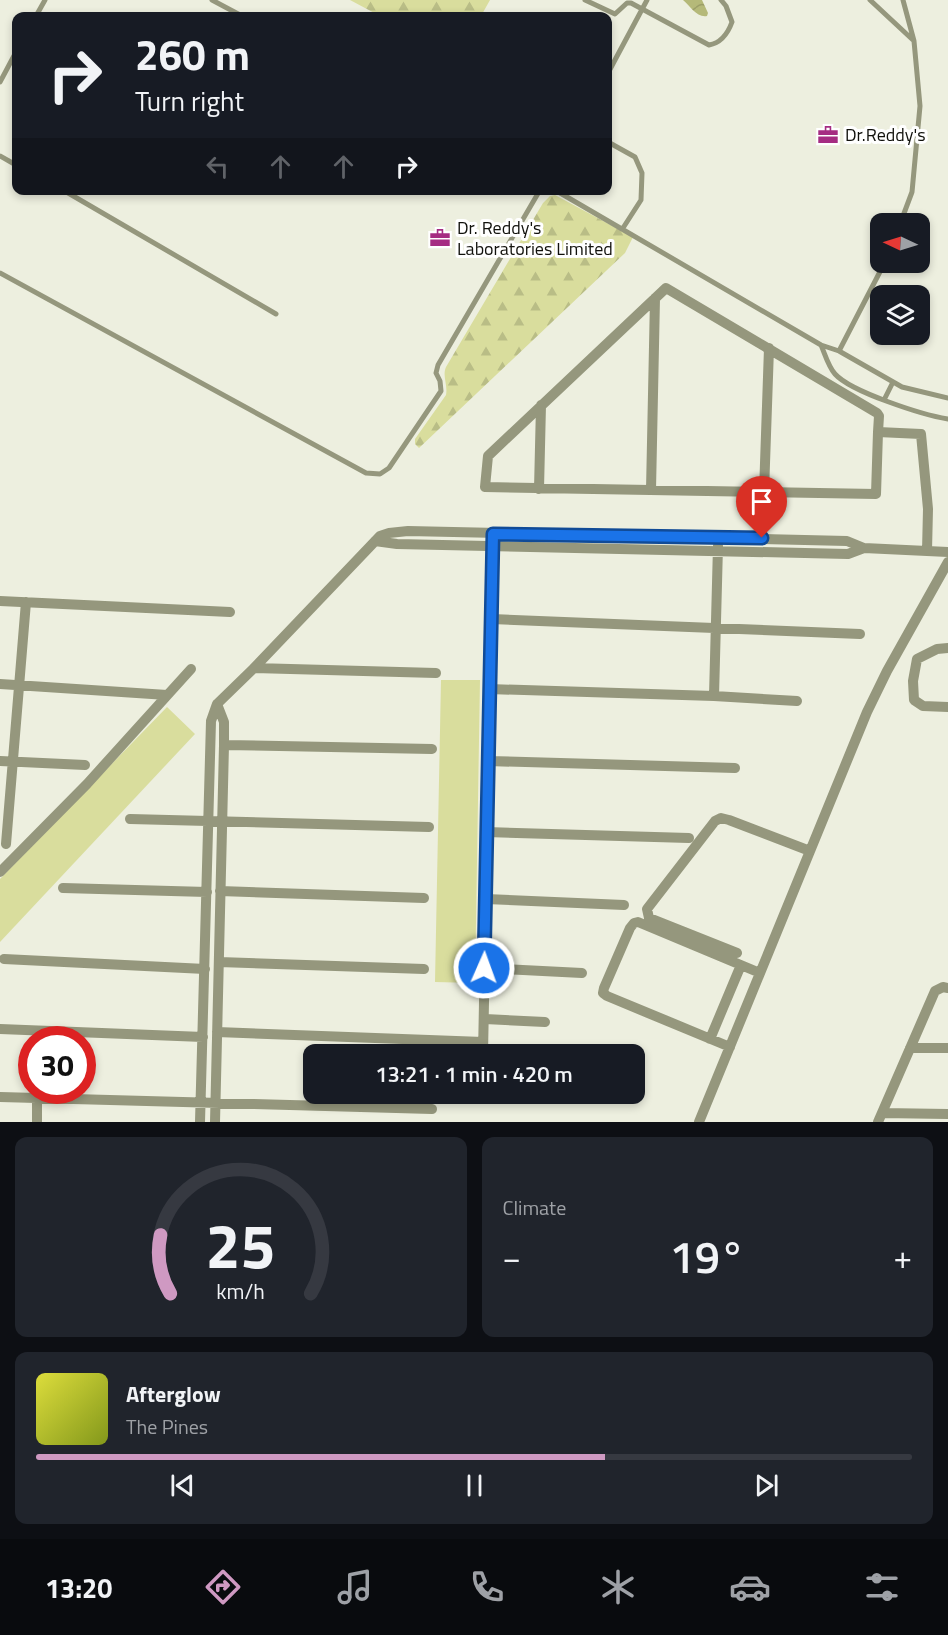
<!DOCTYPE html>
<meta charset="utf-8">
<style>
body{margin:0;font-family:"Titillium Web",sans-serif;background:#20242c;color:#f1f3f6;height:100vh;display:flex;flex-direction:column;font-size:22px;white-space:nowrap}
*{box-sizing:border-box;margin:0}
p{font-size:20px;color:#9ea1a6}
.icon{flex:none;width:33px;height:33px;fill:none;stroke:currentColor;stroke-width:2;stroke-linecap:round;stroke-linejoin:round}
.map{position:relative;height:1122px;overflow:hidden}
.side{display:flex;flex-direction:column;gap:15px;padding:15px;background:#0d0f14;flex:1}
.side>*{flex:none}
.hud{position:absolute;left:12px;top:12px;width:600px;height:183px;border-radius:12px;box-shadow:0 3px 9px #0003;background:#171b24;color:#f1f3f6;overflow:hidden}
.needle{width:39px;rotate:274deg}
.fabs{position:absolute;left:870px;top:213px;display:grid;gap:12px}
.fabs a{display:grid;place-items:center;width:60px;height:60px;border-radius:12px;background:#171b24;box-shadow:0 3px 9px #0003;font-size:30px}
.speed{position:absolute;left:18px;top:1026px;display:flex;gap:12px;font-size:30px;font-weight:700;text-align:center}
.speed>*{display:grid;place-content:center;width:78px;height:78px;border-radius:50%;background:#171b24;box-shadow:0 3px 9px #0003;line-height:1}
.speed .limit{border:9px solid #d22;background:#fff;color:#111}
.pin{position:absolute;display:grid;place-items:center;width:51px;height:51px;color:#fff;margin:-62px -26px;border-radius:50% 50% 50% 0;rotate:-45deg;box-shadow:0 0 6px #0007}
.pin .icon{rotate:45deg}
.me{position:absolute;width:66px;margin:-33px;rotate:2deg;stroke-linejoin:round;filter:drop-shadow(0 0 4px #0008)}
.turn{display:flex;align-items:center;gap:21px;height:126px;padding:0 24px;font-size:27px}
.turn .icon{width:78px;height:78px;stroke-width:2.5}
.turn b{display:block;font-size:42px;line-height:51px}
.lanes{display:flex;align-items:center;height:57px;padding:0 24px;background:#0003;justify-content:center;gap:30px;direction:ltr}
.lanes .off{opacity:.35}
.big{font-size:45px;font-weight:600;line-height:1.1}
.side .tile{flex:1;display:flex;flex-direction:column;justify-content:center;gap:9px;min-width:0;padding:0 21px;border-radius:12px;background:#20242c}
.side .dial{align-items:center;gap:0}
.dial svg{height:156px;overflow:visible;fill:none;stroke:#363941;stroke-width:7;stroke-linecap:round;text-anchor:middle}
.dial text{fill:#f1f3f6;stroke:none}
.song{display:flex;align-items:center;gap:18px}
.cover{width:72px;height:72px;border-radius:9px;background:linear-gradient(135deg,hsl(60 70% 55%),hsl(70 70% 35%))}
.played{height:6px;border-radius:3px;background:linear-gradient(90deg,#cf99c2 65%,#363941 65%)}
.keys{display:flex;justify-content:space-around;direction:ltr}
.heat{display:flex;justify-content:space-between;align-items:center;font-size:33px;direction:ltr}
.side .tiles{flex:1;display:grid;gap:15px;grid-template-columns:1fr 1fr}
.tile:last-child{grid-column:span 2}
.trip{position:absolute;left:303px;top:1044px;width:342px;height:60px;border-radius:12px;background:#171b24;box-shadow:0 3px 9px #0003;font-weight:600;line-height:60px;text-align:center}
.menu{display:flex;height:96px;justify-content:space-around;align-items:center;background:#090b0e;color:#9ea1a6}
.menu .icon{width:42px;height:42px}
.menu .on{color:#cf99c2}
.menu b{font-size:27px;color:#f1f3f6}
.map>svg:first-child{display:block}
.green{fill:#d9dd9d}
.forest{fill:url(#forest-firs)}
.water{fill:url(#water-waves)}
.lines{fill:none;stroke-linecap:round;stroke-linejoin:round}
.service{stroke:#95977d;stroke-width:5}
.minor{stroke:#95977d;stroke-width:10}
.route-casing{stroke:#114b97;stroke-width:15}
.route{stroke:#1a73e8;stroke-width:10}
.labels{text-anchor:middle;stroke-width:6;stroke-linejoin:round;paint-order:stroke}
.poi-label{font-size:18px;fill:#11110c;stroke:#fff;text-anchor:start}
</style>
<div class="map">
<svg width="948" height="1122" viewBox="0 0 948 1122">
<defs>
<pattern id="forest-firs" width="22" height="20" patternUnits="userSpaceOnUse" patternTransform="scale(1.5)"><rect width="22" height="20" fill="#d9dd9d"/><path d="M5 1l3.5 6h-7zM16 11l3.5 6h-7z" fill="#b9bd86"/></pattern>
<pattern id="water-waves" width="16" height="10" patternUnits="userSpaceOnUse" patternTransform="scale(1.5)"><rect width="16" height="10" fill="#b5b979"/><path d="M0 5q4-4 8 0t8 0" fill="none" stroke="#9b9e67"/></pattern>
</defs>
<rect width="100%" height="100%" fill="#edefdf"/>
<path class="green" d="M441,680H480L475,983L435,982Z
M167,707L195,734L0,942V879Z"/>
<path class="forest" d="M350,0H490L481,16H380Z
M555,195L633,237L625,253L419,448L415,444V439L446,395C448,385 442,376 446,367L543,203L550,196Z"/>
<path class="water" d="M683,0H702L708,13L707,16C697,18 690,6 683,0Z"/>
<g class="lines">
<path class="service" d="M212,0L242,16
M585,0L615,14L627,3H631L709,45C721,43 728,33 732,22L726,6L721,0
M870,0L913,40
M36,16L45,0
M608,73L647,0
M0,82L16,52
M608,142L635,157L642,173L641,200L623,228
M0,156L16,165
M63,190L276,314
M555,190L821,345L839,351L902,387L948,398
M900,224L912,192L920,106L914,41L903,0
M0,273L366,473L380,474L389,468L441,391L440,381L436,373L438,365L540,190
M821,345C825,354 828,366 835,374C851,392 923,415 948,419
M839,351L885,262
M884,400L893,382"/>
<path class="minor" d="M878,432L879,416L877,413L666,288L488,456L485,487L876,494L878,432L921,434L928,509L927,551
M539,489L541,405
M651,490L655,298
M764,492L769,348
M375,541L397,544L848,554L864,548
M718,546L714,696L797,701
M0,601L230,612
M492,619L860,634
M948,648L937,649L917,659L913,681L914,700L923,706L948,707
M254,668L436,673
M0,684L167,695
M489,689L714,696
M224,745L432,749
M0,761L85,765
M488,761L735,768
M130,819L429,827
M486,832L689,838
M6,844L26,602
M0,872L87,784L191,669
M63,888L207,892
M220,891L424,898
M486,899L624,905
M737,953L649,918L647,909L715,821L721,818L729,820L810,851
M4,959L205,969
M219,962L424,969
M484,968L582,973
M485,1019L545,1022
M0,1029L203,1037
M217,1032L483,1042
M710,1039L741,965
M730,1047L607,996L603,993L604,988L630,928L634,923L638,922L760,973
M910,1048H948
M483,1054L486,899V832L493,534
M0,1097L432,1109
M482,1097V1094
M882,1113L948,1114
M37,1122V1090
M200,1122L211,721L217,704L254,668L380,536L389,533L408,531L847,541L864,548L948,552
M215,1122L224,745V722L217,704
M699,1122L867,712L887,671L948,562
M878,1122L935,991L943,987L948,988"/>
</g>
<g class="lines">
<g class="route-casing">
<path id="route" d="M484,968L493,534L762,538"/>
</g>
<use href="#route" class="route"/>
</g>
<defs>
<g id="office-bare" transform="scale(1.62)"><path d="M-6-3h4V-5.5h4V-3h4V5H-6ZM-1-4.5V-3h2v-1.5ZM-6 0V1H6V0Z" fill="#a52c82" stroke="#fff" stroke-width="2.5" paint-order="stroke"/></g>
</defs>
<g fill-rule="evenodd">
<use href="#office-bare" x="828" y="135"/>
<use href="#office-bare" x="440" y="238"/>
</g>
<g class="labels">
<g class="poi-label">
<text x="845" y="141">Dr.Reddy's</text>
<text x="457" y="234">Dr. Reddy's<tspan x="457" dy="21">Laboratories Limited</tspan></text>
</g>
</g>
</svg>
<div class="fabs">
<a><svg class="needle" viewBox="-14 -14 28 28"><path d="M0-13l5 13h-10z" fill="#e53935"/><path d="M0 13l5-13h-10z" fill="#9ea1a6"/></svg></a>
<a><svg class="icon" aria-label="layers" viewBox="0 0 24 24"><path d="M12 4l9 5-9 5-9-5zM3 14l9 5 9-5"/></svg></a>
</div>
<div class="speed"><div class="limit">30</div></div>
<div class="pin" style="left:762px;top:538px;background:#d93025"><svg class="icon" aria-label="arrive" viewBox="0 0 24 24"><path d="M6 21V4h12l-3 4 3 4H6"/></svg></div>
<svg class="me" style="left:484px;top:968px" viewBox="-20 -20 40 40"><circle r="17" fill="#1a73e8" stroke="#fff" stroke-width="3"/><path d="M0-11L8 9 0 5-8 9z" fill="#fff"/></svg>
<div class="trip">13:21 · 1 min · 420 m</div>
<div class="hud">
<div class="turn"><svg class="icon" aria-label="right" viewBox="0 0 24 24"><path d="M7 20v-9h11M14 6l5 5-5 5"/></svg><div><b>260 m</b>Turn right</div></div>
<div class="lanes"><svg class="icon off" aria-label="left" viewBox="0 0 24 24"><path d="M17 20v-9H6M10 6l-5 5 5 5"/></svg><svg class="icon off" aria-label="ahead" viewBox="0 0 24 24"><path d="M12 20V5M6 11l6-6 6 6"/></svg><svg class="icon off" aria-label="ahead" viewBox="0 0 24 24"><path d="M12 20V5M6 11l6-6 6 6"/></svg><svg class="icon" aria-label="right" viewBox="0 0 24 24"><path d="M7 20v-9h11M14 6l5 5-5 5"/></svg></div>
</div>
</div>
<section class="side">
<div class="tiles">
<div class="tile dial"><svg viewBox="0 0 100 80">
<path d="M14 69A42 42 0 1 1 86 69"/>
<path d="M14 69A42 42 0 0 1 9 39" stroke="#cf99c2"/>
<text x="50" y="56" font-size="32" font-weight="700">25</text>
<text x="50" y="72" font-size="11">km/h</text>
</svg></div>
<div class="tile"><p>Climate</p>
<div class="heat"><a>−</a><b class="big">19°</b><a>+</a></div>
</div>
<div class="tile">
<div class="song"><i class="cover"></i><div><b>Afterglow</b><p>The Pines</p></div></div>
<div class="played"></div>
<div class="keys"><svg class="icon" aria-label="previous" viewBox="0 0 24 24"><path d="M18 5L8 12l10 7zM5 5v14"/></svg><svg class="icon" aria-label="pause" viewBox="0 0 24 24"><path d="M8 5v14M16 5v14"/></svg><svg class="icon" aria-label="next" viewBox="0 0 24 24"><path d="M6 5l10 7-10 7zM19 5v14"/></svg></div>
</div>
</div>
</section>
<nav class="menu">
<b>13:20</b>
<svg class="icon on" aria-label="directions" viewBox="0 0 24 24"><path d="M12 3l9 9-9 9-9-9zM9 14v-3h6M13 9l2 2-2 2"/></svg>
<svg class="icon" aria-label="music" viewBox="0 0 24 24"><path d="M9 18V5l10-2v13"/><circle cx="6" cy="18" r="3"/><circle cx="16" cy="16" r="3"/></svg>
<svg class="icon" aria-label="phone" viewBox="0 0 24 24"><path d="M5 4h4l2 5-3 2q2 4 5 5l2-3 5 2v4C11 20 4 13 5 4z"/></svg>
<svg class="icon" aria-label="climate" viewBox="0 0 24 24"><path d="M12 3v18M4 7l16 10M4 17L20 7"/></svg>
<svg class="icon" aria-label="car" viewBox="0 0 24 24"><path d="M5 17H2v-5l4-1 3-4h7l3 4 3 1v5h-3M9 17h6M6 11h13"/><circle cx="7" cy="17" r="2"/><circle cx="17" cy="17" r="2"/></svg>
<svg class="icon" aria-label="filters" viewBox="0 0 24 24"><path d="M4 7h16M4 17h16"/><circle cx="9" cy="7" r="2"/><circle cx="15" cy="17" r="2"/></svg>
</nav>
